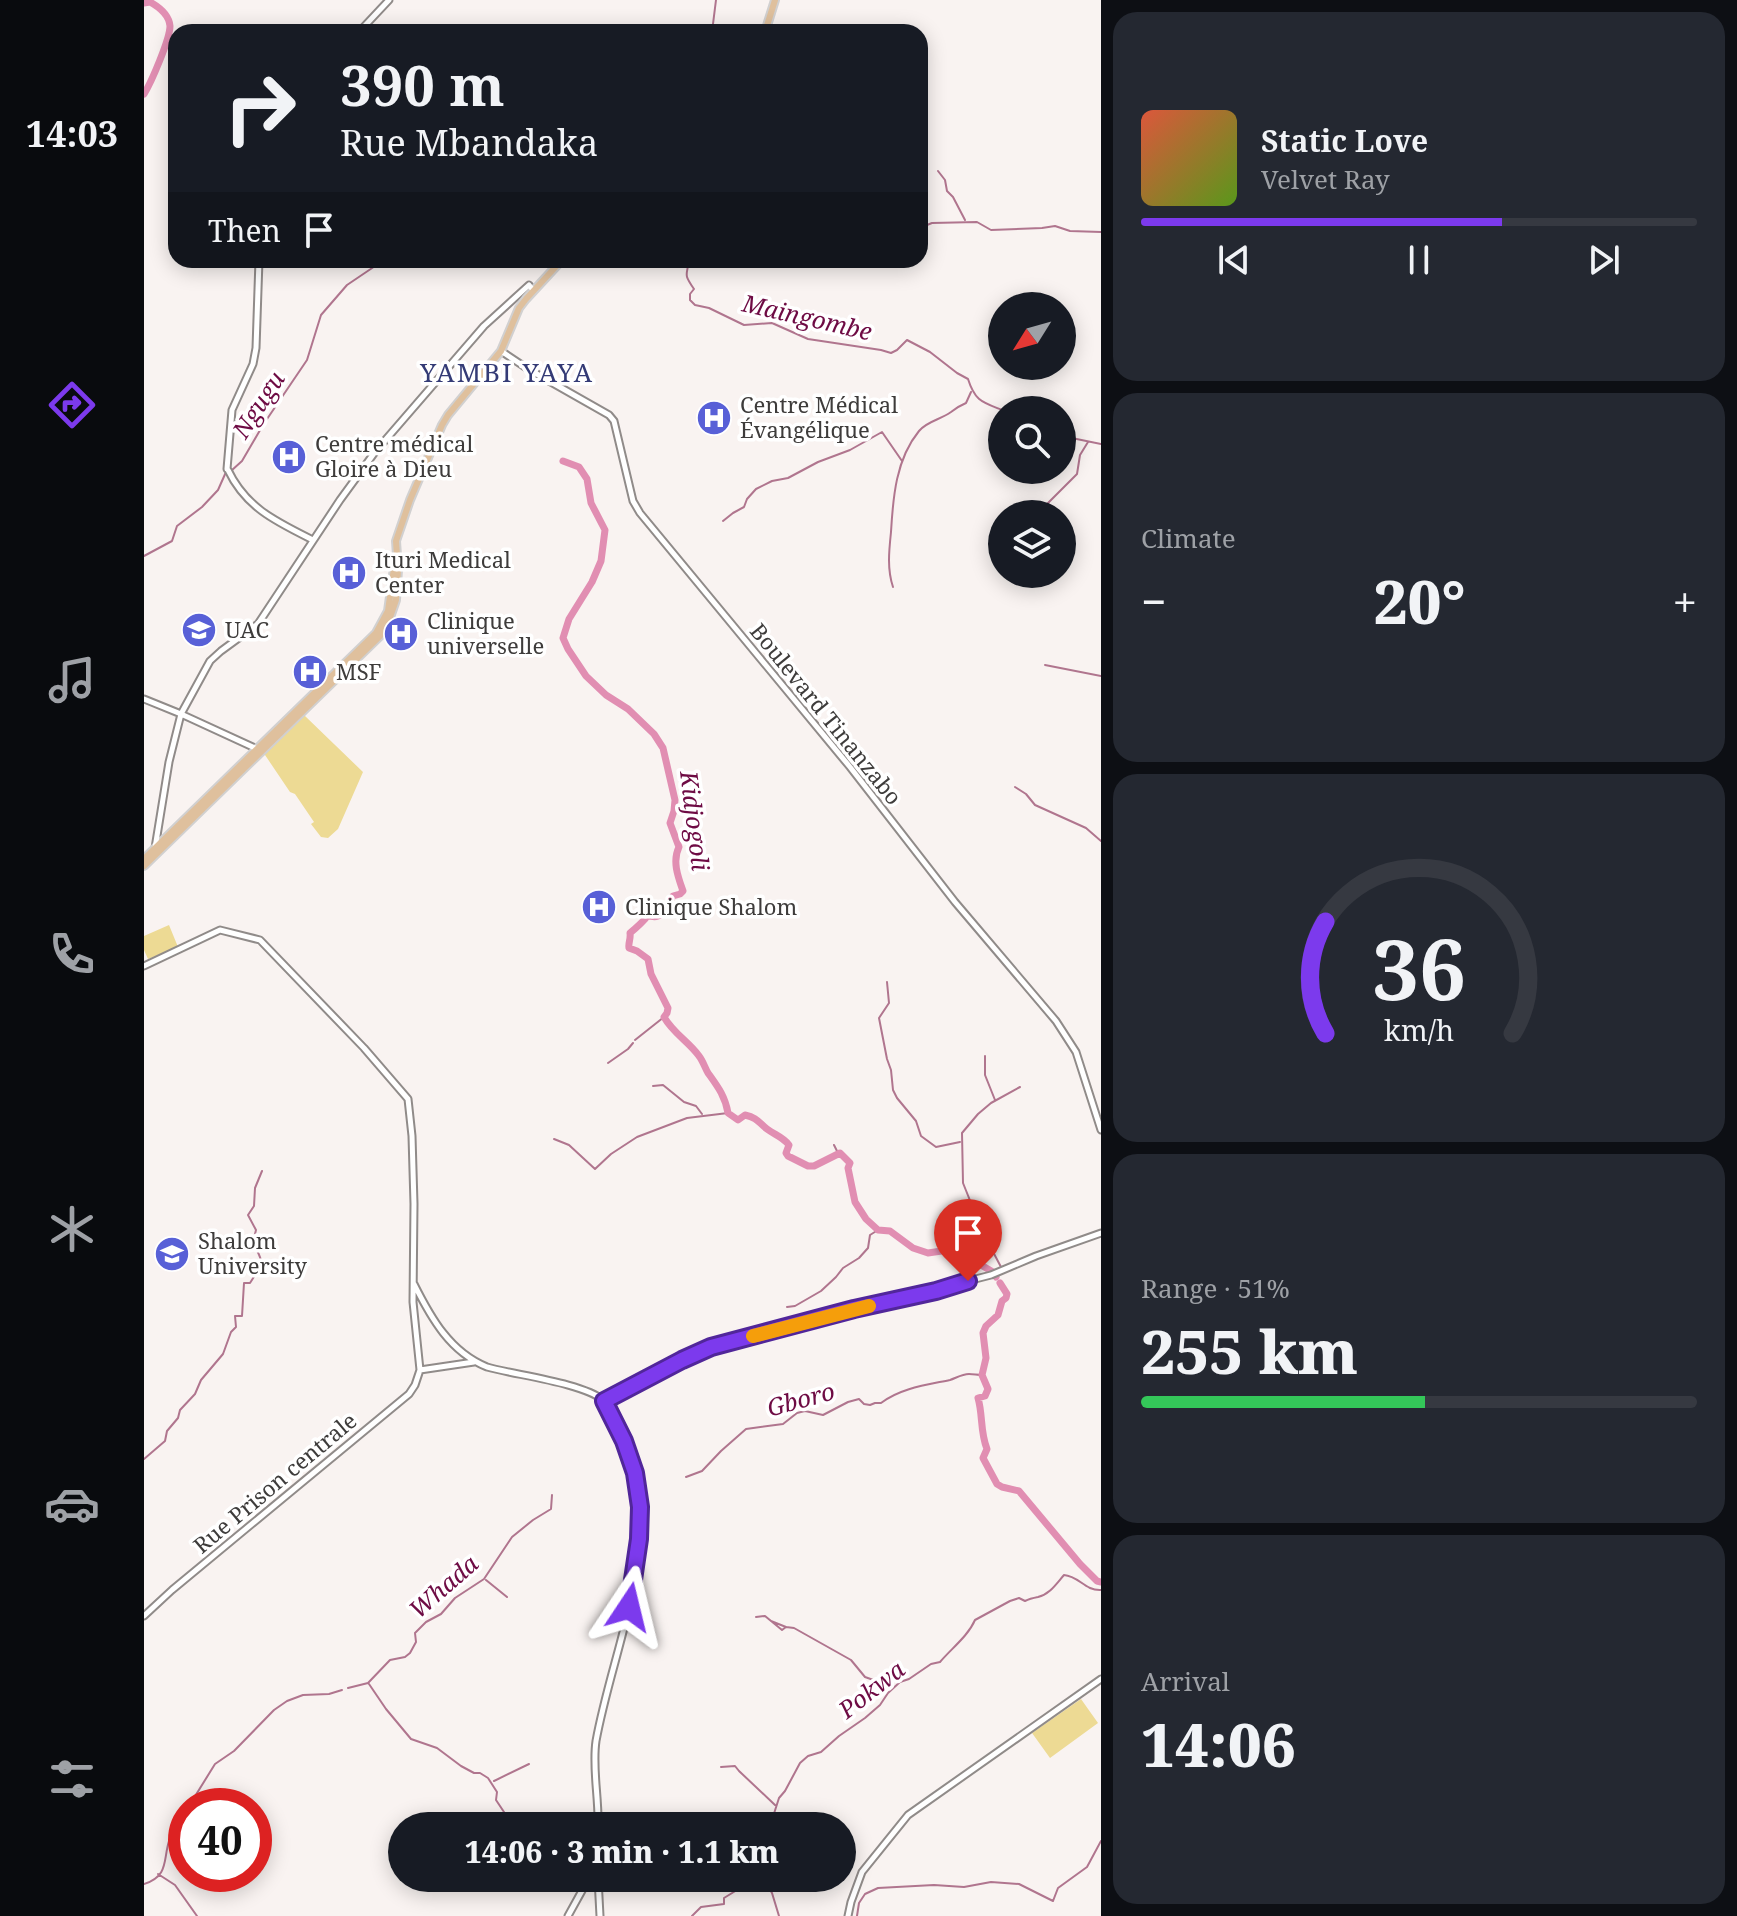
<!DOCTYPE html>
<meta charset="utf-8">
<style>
body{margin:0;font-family:"Noto Serif",serif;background:#242831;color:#f1f3f6;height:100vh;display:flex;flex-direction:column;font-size:30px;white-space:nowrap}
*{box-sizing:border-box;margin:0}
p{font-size:26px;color:#9ea1a6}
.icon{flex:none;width:44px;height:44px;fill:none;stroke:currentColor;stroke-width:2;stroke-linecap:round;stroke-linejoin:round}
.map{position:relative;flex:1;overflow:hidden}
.drawer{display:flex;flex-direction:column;gap:12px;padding:12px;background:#0d0f14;width:636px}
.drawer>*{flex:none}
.top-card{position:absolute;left:24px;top:24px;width:760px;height:244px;border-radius:24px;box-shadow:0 4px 20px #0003;background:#171b24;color:#f1f3f6;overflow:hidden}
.needle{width:52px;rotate:233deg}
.controls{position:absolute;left:844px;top:292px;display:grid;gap:16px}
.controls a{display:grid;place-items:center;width:88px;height:88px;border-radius:50%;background:#171b24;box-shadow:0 4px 20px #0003;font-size:40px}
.speed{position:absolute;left:24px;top:1788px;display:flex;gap:16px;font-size:40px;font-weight:700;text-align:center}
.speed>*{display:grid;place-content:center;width:104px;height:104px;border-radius:50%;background:#171b24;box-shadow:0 4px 20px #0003;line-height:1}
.speed .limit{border:12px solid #d22;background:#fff;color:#111}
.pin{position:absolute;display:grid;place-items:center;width:68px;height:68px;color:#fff;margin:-82px -34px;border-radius:50% 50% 50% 0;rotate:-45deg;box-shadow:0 0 8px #0007}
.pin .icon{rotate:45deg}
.me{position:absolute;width:88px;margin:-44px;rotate:10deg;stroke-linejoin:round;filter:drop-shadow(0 0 6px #0008)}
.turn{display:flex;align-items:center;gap:28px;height:168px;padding:0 40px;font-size:36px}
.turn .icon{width:104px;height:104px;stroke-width:2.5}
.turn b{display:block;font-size:56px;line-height:68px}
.then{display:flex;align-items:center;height:76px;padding:0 40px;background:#0003;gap:16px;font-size:30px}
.big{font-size:60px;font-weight:800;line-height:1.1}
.drawer .card{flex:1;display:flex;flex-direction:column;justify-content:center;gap:12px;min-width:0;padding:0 28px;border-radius:24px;background:#242831}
.drawer .dial{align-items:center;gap:0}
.dial svg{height:208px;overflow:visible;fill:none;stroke:#363941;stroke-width:7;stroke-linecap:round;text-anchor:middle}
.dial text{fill:#f1f3f6;stroke:none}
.song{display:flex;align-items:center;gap:24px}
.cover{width:96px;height:96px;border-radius:12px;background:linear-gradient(135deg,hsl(10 70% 55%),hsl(90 70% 35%))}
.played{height:8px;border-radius:4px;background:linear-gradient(90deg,#7c3aed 65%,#363941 65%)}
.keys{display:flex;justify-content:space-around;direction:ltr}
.heat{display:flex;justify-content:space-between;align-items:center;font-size:44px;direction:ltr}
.charge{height:12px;border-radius:6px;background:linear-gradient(90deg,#34c759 51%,#363941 0)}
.trip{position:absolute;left:244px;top:1812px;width:468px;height:80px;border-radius:40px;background:#171b24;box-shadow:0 4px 20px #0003;font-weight:800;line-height:80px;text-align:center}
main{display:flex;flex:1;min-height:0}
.dock{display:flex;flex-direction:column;width:144px;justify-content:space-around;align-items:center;background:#090b0e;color:#9ea1a6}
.dock .icon{width:56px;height:56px}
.dock .on{color:#7c3aed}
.dock b{font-size:36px;color:#f1f3f6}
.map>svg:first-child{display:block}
.park{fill:#edda94}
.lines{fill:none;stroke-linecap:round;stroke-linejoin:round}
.stream{stroke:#b0758e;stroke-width:2}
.river{stroke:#e18eb2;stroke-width:7}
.secondary-casing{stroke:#908b89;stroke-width:9}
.primary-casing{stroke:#d1d0d0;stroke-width:10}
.secondary{stroke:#fff;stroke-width:5}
.primary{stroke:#dfc09d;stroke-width:6}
.route-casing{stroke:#51269a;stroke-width:20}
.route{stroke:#7c3aed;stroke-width:14}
.slow{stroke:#f59e0b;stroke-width:14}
.labels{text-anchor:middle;stroke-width:7;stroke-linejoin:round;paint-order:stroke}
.poi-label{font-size:22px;fill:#3e3c3b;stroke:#fff;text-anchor:start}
.street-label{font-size:22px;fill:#3e3c3b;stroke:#fff}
.water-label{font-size:24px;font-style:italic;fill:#6e0b44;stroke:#fff}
.quarter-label{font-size:26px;letter-spacing:2px;fill:#343b76;stroke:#fff}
</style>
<main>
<nav class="dock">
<b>14:03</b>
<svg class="icon on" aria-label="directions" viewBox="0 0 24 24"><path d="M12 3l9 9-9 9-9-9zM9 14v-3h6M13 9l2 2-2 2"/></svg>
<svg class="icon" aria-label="music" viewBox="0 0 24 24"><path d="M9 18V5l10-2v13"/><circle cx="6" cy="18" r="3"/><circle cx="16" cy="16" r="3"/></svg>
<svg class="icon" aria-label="phone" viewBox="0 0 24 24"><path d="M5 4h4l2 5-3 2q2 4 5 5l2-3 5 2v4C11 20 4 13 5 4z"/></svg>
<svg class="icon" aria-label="climate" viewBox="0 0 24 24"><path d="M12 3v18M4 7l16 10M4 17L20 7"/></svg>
<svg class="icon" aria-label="car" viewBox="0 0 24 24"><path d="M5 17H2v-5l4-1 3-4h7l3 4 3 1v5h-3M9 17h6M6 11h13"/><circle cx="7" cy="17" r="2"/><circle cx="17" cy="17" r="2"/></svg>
<svg class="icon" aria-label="filters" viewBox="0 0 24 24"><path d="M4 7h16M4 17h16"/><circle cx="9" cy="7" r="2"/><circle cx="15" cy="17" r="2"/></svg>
</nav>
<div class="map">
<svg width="957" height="1916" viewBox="0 0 957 1916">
<rect width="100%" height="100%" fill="#f9f3f1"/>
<path class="park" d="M158,716H161L219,772L194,829L184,838L177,837L167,824L170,822L151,794L146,792L121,755V752Z
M25,925L34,947L4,959L0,950V936Z
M937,1699L954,1723L906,1758L888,1733Z"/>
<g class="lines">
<path class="stream" d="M568,32L572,0
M794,171L801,180L803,191L809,197L821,220
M783,225L788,223L833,222L847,230L898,228L911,226L926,231L957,232
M545,260C543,276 539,273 550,289L546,294V300L551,305L565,308L600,325L628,323L664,339L737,350L747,353L753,350L763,340L786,352L813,373L824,379C831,401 838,402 858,410
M918,436L957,444
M901,506L933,474L936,455L944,442
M579,521L589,513L600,507L603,499L612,489L628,481L644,478L674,462L706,450L738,432L758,461
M0,556L28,541L33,526L58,507L74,490L82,472L87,471L98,461L119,425L163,360L177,315L203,285L240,260
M749,587C743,569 745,551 747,532C749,497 752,459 775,431C783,421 796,420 807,412C812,408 815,406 822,403L827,392
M901,665L957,676
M871,787L882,794L891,805L942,828L957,841
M743,982L745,1003L735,1018L743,1059L747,1070L749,1090L753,1098L772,1121L777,1136L792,1147L816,1142
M491,1040L520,1017
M841,1056V1075L851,1100
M464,1063L484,1049L489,1043
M509,1086L519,1085L540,1102L552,1106L558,1114
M410,1139L425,1145L451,1169L467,1154L493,1137L543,1118L584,1113
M690,1145L694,1153
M853,1270L857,1267L838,1231L835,1215L827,1203L819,1183L818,1133L834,1114L847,1103L876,1087
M643,1307L651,1306L677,1291L692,1277L699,1268L715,1258L724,1248L726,1235L734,1230
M0,1459L21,1441L23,1431L34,1418L36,1410L51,1394L57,1380L79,1354L87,1332L92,1327L91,1316H98L100,1283H106C121,1259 120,1266 109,1242L112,1230L104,1215L110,1206L111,1188L118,1171
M542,1477L558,1471L577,1451L602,1429L639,1424L653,1413L661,1411L679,1415L704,1402L715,1399L720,1404L726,1405L731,1403H737C757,1388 782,1385 806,1380C812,1378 818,1374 825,1374C829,1374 834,1375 838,1375
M342,1580L363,1597
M612,1617L621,1616L638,1630L642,1627L650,1628L707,1660L721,1677L735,1682L742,1692
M627,1621L642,1627
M225,1684L242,1709L267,1739L293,1748L317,1766L330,1773H336L344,1778L353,1792L352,1800L360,1812
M204,1688L224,1683L246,1660L261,1657L266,1653L272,1642L271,1633L282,1622L297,1614L311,1598L340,1579L368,1537L389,1520L407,1509L408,1495
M577,1767L591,1766L595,1771L631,1805
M350,1781L385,1764
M45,1806L71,1764L90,1751L130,1710L143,1701L159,1695L185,1694L198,1690
M626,1826L635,1798L641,1791L656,1763L664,1756L677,1752L695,1736L721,1718L736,1705L744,1693L756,1682L765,1679L787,1664L796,1662C808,1648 824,1636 831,1620L866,1601L875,1598L881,1601C885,1599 889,1598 894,1597C906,1594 912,1584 920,1575C935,1576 941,1591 957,1590
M14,1874L31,1885L53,1916
M624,1878L622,1883L628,1893L635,1916
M0,1884C25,1876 19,1860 25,1841C28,1832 37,1823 42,1813
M548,1916L557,1907L580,1904V1898L593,1890L603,1878
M713,1916L715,1903L721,1894L734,1888L790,1885L820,1887L847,1882L875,1884L909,1901L914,1888L943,1867L957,1841"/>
<path class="river" d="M0,3L6,2C15,7 25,15 26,26C26,39 7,83 0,94
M419,461L435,467L443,479L447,503L461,530L457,561L448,582L425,619L419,638L424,649L442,676L462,695L484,709L510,734L519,748L531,800L530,811L526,823L535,847C528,861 534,877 539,891L536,894L529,896C523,906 518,922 504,915C502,919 491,929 486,933C487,939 484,943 485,948L493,951L504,959L507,974L524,1008L523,1013L520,1017C529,1033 545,1042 555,1056C559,1061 561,1068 564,1073C574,1087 581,1096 584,1113L594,1120L601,1115C614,1118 614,1122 623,1129C631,1135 639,1137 645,1145L642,1153L644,1156L664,1166H670L696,1153L706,1163L704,1168L711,1202L722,1219L734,1230L746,1231L769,1248L784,1253L811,1249C820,1261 821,1267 837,1265L849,1272L852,1277
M856,1283L863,1294L862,1298L858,1301L854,1315L842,1326L839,1333L842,1358L838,1375L844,1389L841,1396L834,1398C839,1415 836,1432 843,1449L839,1458L853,1484L858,1487L875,1491L936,1564L953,1581L957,1582"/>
<g class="secondary-casing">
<path id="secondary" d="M215,32L245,0
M357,351L384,369L465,415L470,421L489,501L496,513L706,767L811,902L912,1021L932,1052L957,1130
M83,469L88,410L109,364L112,348L115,260
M84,470C102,508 133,522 169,540
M0,699L37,714L113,749L115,752
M11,848L25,762L37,714L66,661L77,651L114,624L196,500L231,452L340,326L385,285L389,290
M0,966L76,930L116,940L220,1048L264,1099L268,1136L270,1204L269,1302L276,1370L271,1385L265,1394L28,1590L0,1616
M270,1284C287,1318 306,1352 343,1367C371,1375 439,1383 459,1400C471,1411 478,1434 483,1449C489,1468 495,1488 496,1508C500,1588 466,1664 452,1741C448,1768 455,1798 454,1826
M276,1370L330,1362
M460,1401L567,1347L847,1275L892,1256L957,1233
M454,1878L456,1916
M424,1916L445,1878
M704,1916L707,1902L718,1872L764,1815L957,1679"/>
</g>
<g class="primary-casing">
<path id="primary" d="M621,32L631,0
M0,859L232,633L244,611L251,561
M0,866L236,636L243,626L252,600L254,570L252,541L266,500L298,425L304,415L357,351L375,308L382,299L418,260"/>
</g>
<use href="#secondary" class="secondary"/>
<use href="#primary" class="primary"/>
</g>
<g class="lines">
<g class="route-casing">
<path id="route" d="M485,1607L495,1539L496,1507L491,1473L480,1441L460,1401L538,1360L567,1347L710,1309L792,1291L824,1281"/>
</g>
<use href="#route" class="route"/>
<path class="slow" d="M609,1336L725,1306"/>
</g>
<defs>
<g id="hospital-disc" transform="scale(1.8)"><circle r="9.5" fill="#5860d7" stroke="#fff"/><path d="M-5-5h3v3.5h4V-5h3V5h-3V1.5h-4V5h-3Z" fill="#fff"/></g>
<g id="university-disc" transform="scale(1.8)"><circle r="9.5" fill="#5860d7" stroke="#fff"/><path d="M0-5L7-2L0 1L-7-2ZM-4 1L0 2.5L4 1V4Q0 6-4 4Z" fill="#fff"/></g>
</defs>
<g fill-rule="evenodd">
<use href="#hospital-disc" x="570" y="418"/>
<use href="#hospital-disc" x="145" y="457"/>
<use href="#hospital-disc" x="205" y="573"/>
<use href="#university-disc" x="55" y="630"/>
<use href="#hospital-disc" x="257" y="634"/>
<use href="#hospital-disc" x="166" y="672"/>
<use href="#hospital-disc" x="455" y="907"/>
<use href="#university-disc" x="28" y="1254"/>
</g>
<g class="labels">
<g class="poi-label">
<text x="596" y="413">Centre Médical<tspan x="596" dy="25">Évangélique</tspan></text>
<text x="171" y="452">Centre médical<tspan x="171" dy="25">Gloire à Dieu</tspan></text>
<text x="231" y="568">Ituri Medical<tspan x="231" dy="25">Center</tspan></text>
<text x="283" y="629">Clinique<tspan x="283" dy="25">universelle</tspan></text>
<text x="81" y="638">UAC</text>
<text x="192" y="680">MSF</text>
<text x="481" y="915">Clinique Shalom</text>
<text x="54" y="1249">Shalom<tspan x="54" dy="25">University</tspan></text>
</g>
<g class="street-label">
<text transform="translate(682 714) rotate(51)" y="8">Boulevard Tinanzabo</text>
<text transform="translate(131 1483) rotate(-40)" y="8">Rue Prison centrale</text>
</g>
<g class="water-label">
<text transform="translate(663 318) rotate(13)" y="8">Maingombe</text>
<text transform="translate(115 405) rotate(-57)" y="8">Ngugu</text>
<text transform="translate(550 821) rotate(83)" y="8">Kidjogoli</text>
<text transform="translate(657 1400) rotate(-15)" y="8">Gboro</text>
<text transform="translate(300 1587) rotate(-41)" y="8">Whada</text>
<text transform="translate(728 1690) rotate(-38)" y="8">Pokwa</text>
</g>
<g class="quarter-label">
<text x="363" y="382">YAMBI YAYA</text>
</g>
</g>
</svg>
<div class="controls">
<a><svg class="needle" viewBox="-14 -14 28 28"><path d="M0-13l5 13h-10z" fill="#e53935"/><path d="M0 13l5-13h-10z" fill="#9ea1a6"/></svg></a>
<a><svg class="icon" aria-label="search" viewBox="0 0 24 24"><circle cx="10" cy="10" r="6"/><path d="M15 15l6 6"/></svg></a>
<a><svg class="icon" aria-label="layers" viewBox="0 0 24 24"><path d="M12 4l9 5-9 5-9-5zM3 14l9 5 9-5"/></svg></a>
</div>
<div class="speed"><div class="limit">40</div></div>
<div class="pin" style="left:824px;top:1281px;background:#d93025"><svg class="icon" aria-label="arrive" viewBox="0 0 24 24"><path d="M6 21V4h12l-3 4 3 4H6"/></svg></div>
<svg class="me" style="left:485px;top:1607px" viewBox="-20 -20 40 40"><path d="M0-17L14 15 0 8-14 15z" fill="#7c3aed" stroke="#fff" stroke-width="4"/></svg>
<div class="trip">14:06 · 3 min · 1.1 km</div>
<div class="top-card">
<div class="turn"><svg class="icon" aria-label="right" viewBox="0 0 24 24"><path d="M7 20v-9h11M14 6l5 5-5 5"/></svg><div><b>390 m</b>Rue Mbandaka</div></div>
<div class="then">Then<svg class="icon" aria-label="arrive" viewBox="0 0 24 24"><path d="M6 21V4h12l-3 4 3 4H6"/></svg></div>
</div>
</div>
<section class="drawer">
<div class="card">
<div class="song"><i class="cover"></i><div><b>Static Love</b><p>Velvet Ray</p></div></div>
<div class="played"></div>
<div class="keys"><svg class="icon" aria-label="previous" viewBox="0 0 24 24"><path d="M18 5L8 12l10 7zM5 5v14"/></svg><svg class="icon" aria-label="pause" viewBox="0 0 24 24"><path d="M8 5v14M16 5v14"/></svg><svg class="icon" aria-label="next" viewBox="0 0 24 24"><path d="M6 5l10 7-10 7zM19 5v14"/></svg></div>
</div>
<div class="card"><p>Climate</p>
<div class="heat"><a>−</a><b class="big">20°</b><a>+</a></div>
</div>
<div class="card dial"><svg viewBox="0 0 100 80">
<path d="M14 69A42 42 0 1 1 86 69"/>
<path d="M14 69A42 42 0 0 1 14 26" stroke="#7c3aed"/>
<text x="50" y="56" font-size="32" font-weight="700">36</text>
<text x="50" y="72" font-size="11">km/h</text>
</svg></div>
<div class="card"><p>Range · 51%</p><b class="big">255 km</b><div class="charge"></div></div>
<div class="card"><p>Arrival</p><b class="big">14:06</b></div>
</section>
</main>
